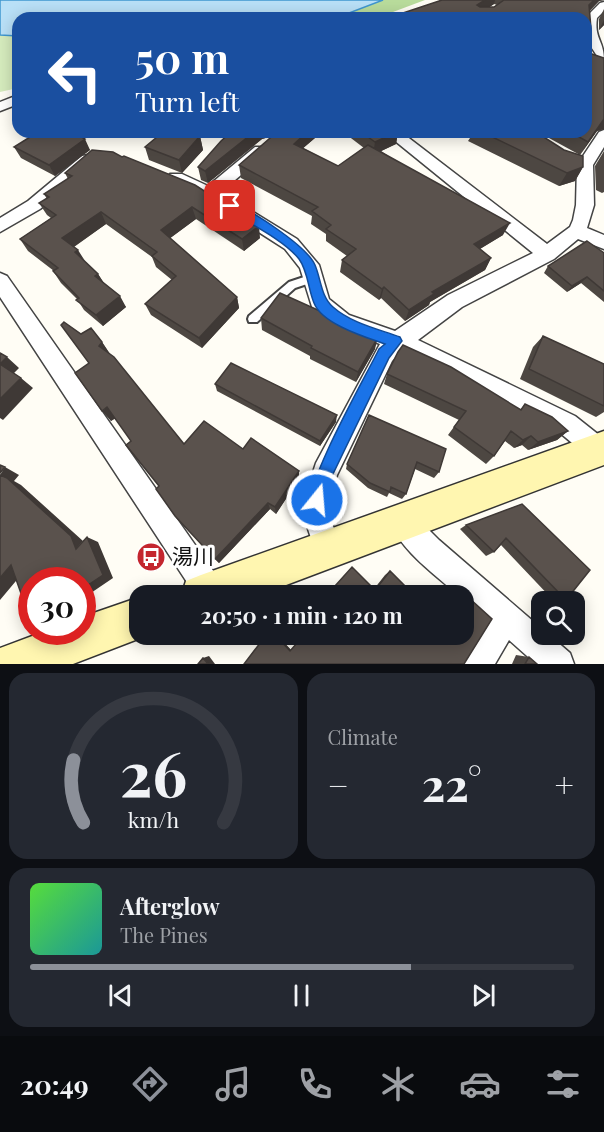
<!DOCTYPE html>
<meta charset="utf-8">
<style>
body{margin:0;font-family:"Playfair Display","Noto Sans JP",serif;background:#242831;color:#f1f3f6;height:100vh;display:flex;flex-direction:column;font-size:22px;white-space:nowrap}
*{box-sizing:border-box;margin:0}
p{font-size:20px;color:#9ea1a6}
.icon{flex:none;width:33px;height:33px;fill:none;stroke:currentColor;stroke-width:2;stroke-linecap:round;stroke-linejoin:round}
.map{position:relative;height:664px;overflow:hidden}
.sheet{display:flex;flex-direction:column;gap:9px;padding:9px;background:#0d0f14;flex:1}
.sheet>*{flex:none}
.hud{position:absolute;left:12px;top:12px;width:580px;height:126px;border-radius:18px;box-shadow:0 3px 15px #0003;background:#1a4fa0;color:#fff;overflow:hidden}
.buttons{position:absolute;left:531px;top:591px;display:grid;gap:12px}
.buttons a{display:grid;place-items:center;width:54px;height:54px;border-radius:12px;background:#171b24;box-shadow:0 3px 15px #0003;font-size:30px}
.speed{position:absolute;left:18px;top:567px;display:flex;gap:12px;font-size:30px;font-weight:700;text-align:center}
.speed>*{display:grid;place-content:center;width:78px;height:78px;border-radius:50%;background:#171b24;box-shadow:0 3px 15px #0003;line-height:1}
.speed .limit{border:9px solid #d22;background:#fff;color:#111}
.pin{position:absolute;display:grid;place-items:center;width:51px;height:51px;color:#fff;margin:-26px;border-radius:12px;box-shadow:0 3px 9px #0006}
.me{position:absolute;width:66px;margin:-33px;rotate:17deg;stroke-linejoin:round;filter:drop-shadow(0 0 4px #0008)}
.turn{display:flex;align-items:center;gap:21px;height:126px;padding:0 24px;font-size:27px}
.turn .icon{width:78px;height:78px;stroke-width:2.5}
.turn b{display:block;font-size:42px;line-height:51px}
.big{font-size:45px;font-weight:700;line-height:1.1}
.sheet .widget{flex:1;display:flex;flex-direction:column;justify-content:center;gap:9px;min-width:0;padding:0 21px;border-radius:18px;background:#242831}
.sheet .dial{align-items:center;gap:0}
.dial svg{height:156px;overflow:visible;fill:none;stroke:#363941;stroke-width:7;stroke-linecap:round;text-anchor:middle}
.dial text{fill:#f1f3f6;stroke:none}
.song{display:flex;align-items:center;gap:18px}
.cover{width:72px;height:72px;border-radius:9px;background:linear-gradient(135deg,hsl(110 70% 55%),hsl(180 70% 35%))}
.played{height:6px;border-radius:3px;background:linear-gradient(90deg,#8c9099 70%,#363941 70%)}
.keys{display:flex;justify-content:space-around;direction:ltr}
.heat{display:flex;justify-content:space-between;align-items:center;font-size:33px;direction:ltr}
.sheet .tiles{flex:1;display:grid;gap:9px;grid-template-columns:1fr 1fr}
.widget:last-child{grid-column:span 2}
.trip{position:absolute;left:129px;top:585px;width:345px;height:60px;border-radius:18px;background:#171b24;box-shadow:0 3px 15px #0003;font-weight:700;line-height:60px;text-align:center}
.dock{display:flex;height:96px;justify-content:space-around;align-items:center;background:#090b0e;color:#9ea1a6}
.dock .icon{width:42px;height:42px}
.dock .on{color:#8c9099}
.dock b{font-size:27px;color:#f1f3f6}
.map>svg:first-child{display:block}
.green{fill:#d5ebbd}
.forest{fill:#b9dc9c}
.water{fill:#b9e0f7;stroke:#3f96cf;stroke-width:1.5}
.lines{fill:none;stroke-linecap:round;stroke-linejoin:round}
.service-casing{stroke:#444;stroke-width:4}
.minor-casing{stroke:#444;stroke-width:3}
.secondary-casing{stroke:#333;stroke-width:3}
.service{fill:#fff;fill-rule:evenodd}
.minor{fill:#fff;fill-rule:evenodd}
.secondary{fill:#fff6b0;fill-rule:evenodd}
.wall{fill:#4d4742;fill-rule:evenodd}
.shaded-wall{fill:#3f3936}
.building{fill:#5a524d;stroke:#3f3936;stroke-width:1.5}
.route{fill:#1a73e8;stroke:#114b97;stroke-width:1.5}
.labels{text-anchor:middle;stroke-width:6;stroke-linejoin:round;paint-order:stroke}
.near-poi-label{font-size:21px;fill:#111;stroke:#fff;text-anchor:start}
</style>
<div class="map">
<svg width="604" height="664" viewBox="0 0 604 664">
<rect width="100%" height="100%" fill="#fffdf5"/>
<path class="green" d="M0,35L18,36V88L0,92Z"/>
<path class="forest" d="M383,0H425L377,18H336Z"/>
<path class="water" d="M0,0H383L336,18H18V36L0,35Z"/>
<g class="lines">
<g class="service-casing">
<path id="service" d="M313,274L316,275L318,278L316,281L295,288L257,322H249L248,319L249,316L289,282Z"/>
</g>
<g class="minor-casing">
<path id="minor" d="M604,2V11L597,18C594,39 604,40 604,60L599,59L586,39L585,18L600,3Z
M18,95V104L0,111V102Z
M604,130V147L593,165L594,205L587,228L604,235V249L578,239L554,259L462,307L418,340L575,416L604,439V460L599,462L590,458L559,432L400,352L392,361L337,475L330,500L333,526L342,549L338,559L328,563L318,559L307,526L304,500L316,463L380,344L335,327L313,310L300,268L285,249L204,197L170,182L168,178L170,174H182L208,186L255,147H267L269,150L267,153L221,192L297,239L319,265L329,299L349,315L395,331L448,295L533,253L384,132H401L547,244L570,227L573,220L576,205L577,165L599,132Z
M88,155L96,160L94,164L40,209L0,232V218L28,201L82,156Z
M0,273L7,276L221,582L225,592L224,596H196L0,297Z
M403,509L412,513L439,540L542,629V634H548L570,653L574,664H536L509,640L495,664H463L487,620L464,599V596H459C436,575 402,552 390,522L394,513Z"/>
</g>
<g class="secondary-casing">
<path id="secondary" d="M604,431V465L257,596H181L186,581L201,575Z
M140,597V634H151L73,664H0V648L43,632H82V617Z"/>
</g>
<use href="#service" class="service"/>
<use href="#minor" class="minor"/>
<use href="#secondary" class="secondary"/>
</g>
<path class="wall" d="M442,0H604L599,1L589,11L394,16ZM494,4L497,5L494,7H489Z
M604,9V25L599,30V19Z
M604,58V129L597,131L580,155L538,132H586Z
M231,132H322L303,148L338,166L364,148L343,132H398L396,144L381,151L503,235L480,249L491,258L485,270L430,302L429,305L405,321L381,298L379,300L340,272L342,260L347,256L326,241V234L311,224L312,216L241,178L239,165L271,138L269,137L262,139L208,183L201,180L198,167Z
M461,132H536L583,167L575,181L559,186L468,141L470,138Z
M78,135L90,150L55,176L21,158L14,147Z
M200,136L203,150L182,173L149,160L145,147Z
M92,150L260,238L244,251L196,219L170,238L237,297L239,308L202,348L151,315L145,304L172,280L156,267L152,257L106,224L74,247L84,261L98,274L104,283L126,307L103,326L84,310L77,299L61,283L53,271H54L28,251L20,239L51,218L47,215L39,203L47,199L44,194L68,179L65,173Z
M604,151V192L602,193L596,190L595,166Z
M604,253V302L581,283L567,292L544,273L548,266Z
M261,318L375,349L356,382L310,359V356L262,330Z
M81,334L102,342L110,354L184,444L243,449L299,479L276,514L270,509L219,563L215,559L159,486L131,441L115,418L111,421L89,363Z
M543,336L604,364V412L596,417L520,379L533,347Z
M387,374L520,410L525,404L568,431L557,440L528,450L522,445L514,448L505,441L494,456L486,464L448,435L459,420L384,384Z
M215,384L336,422L320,446L217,391Z
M369,415L439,472L434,478L415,469L406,494L402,499L389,493L387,497L368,488L346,469L347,464Z
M522,504L566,600L554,601L501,545L494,552L486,556L460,529L466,525Z
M390,571L415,596H326L374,589L385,575Z
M458,588L492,619L464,664H244L267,634H276L291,650L304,634H464V596H445L449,590Z
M516,655L529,657L537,664H512Z"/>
<path class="shaded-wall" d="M485,0H495L494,4L474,18L477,5Z
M594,0H604L599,1L583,18L589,5Z
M604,20V25L599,30Z
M591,29L586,38V33Z
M604,119V129L597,131L580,155L588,142Z
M254,132H269V137L262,139L208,183L205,171Z
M307,132H322L294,156V144Z
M398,132L396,144L373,155L375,142Z
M200,136L203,150L182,173L179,160Z
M85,139L90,150L55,176L49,165Z
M583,167L575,181L559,186L567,173Z
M192,207L196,219L165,242L161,230Z
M101,212L106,224L69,250L62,238Z
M510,223L503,235L468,256L474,244Z
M259,226L260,238L244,251L242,239Z
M78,250L85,261L75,252Z
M491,258L485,270L430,302L429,305L405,321L409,310L432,292Z
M98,274L105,285L95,276Z
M587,277L581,283L567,292L572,286Z
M384,287L381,298L379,300L382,289Z
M120,296L126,307L103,326L96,315Z
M237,297L239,308L202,348L199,338Z
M378,337L375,349L356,382L358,372Z
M102,342L110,354L99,346Z
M7,357L19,368L12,375L0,364Z
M21,378L33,388L3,420L0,418V399Z
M107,407L116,418L111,421L102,411Z
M337,415L336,422L320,446V441Z
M568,431L557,440L528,450L538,442Z
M531,436L522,445L514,448L523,440Z
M5,467L19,475L14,481L21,485L83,541L76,549L0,475Z
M299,471V479L276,514L275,507Z
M268,503L270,509L219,563L215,559Z
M87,537L98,542L113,578L82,599Z
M11,565L26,569L0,600V578Z
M32,593V600L23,599Z
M274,634H276L291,650L290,651Z
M209,656L215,664H208L203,658Z"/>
<path class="building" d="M442,0H485L477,5L480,7H494L504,0H594L589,5L591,29L586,33V18H380L391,14L394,16Z
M586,52L604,58V119L588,142L570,132H586Z
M38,132H73L85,139L49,165L14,147Z
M163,132H189L200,136L179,160L145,147Z
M231,132H254L205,171L198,167L221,141Z
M277,132H307L294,144L338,166L368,145L510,223L474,244L491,258L432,292L434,294L409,310L384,287L382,289L342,260L356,249L326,229L331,225L312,211L318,207L239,165Z
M361,132H397L375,142Z
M482,132H536L564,150L583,156V167L567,173Z
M92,150L113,152L122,157L124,156L195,185L259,226L242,239L192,207L161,230L237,297L199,338L145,304L176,276L152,256L157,252L101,212L62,238L78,250L75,252L98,274L95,276L120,296L96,315L76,300L79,298L53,271L58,268L20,239L56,215L39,203L49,197L44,194L72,176L65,173Z
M587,241L604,253V291L587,277L572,286L548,266Z
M280,293L378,337L358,372L311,348L312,346L261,318Z
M64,322L81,334L91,328L102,342L99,346L114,357L184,444L204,421L243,449L251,438L299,471L275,507L268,503L215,559L175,516L156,489L159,486L126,445L131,441L107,407L102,411L75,373L89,363L61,325Z
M543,336L604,364V406L529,369Z
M403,345L451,367L521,410L525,404L552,417L568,431L538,442L531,436L523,440L511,431L494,456L454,427L466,411L387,374L398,352Z
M0,353L7,357L0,364Z
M231,363L337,415L320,441L215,384Z
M0,364L21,378L0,399Z
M369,415L446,449L439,472L417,462L406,494L391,487L390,492L370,483L347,464Z
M0,465L5,467L0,473Z
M0,475L7,478L71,536L76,549L87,537L103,575L82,589V580H56L55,577L50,580H32V593L23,599L11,565L0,578Z
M522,504L590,570L566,600L506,538L494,552L466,525Z
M352,567L375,590L390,571L415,596H326Z
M458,588L492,619L464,664H244L267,634H274L290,651L305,634H464V596H453Z
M529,657L537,664H525Z
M203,658L208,664H198Z"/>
<path class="route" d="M230,202C250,209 307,246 315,265C321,279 321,297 333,307C351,323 378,329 400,337L402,341L389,358L333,474L323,506L317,509L311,506C303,486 367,374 379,349L385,344C365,337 322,324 314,303C308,289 308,271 299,259C283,239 248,223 226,209V203Z"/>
<defs>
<g id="bus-disc" transform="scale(1.5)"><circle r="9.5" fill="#c4262e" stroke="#fff"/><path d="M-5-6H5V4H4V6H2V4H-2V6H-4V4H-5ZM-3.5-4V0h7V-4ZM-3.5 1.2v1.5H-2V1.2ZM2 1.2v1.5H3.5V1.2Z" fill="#fff"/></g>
</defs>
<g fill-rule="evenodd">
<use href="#bus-disc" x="151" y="557"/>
</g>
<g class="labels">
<g class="near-poi-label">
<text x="172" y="564">湯川</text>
</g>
</g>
</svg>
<div class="buttons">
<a><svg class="icon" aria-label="search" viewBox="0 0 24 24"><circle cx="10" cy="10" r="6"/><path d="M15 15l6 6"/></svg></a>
</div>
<div class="speed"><div class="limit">30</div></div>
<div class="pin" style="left:230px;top:206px;background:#d93025"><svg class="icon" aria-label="arrive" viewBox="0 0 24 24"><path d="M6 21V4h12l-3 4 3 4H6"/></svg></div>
<svg class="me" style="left:317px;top:500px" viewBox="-20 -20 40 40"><circle r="17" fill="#1a73e8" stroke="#fff" stroke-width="3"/><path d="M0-11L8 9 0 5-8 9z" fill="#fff"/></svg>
<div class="trip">20:50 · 1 min · 120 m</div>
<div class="hud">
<div class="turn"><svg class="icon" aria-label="left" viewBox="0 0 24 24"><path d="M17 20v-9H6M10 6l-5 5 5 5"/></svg><div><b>50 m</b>Turn left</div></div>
</div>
</div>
<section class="sheet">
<div class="tiles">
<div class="widget dial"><svg viewBox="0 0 100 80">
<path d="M14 69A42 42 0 1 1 86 69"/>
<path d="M14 69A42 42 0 0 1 9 37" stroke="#8c9099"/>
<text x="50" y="56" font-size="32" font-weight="700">26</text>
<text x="50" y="72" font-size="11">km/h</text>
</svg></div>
<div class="widget"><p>Climate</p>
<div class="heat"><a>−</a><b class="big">22°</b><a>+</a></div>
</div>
<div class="widget">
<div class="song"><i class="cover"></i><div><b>Afterglow</b><p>The Pines</p></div></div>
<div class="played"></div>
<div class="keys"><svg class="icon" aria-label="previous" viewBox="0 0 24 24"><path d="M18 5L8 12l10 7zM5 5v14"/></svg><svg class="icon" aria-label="pause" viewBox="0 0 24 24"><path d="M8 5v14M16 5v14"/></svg><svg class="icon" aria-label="next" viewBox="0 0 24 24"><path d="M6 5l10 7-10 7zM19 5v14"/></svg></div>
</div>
</div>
</section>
<nav class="dock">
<b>20:49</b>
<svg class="icon on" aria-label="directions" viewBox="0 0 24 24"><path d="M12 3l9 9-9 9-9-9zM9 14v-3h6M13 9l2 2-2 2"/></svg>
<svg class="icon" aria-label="music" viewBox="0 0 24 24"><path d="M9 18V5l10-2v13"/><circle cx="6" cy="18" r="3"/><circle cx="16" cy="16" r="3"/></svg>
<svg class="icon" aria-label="phone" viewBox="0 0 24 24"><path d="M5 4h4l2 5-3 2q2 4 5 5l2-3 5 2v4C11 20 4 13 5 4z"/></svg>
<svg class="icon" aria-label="climate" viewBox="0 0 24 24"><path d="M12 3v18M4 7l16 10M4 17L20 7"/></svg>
<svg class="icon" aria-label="car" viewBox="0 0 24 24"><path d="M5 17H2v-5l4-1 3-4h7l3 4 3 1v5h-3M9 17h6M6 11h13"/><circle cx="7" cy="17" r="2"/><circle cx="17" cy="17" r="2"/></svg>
<svg class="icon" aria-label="filters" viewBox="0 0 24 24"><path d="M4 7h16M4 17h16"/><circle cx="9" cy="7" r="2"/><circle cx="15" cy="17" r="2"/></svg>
</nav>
